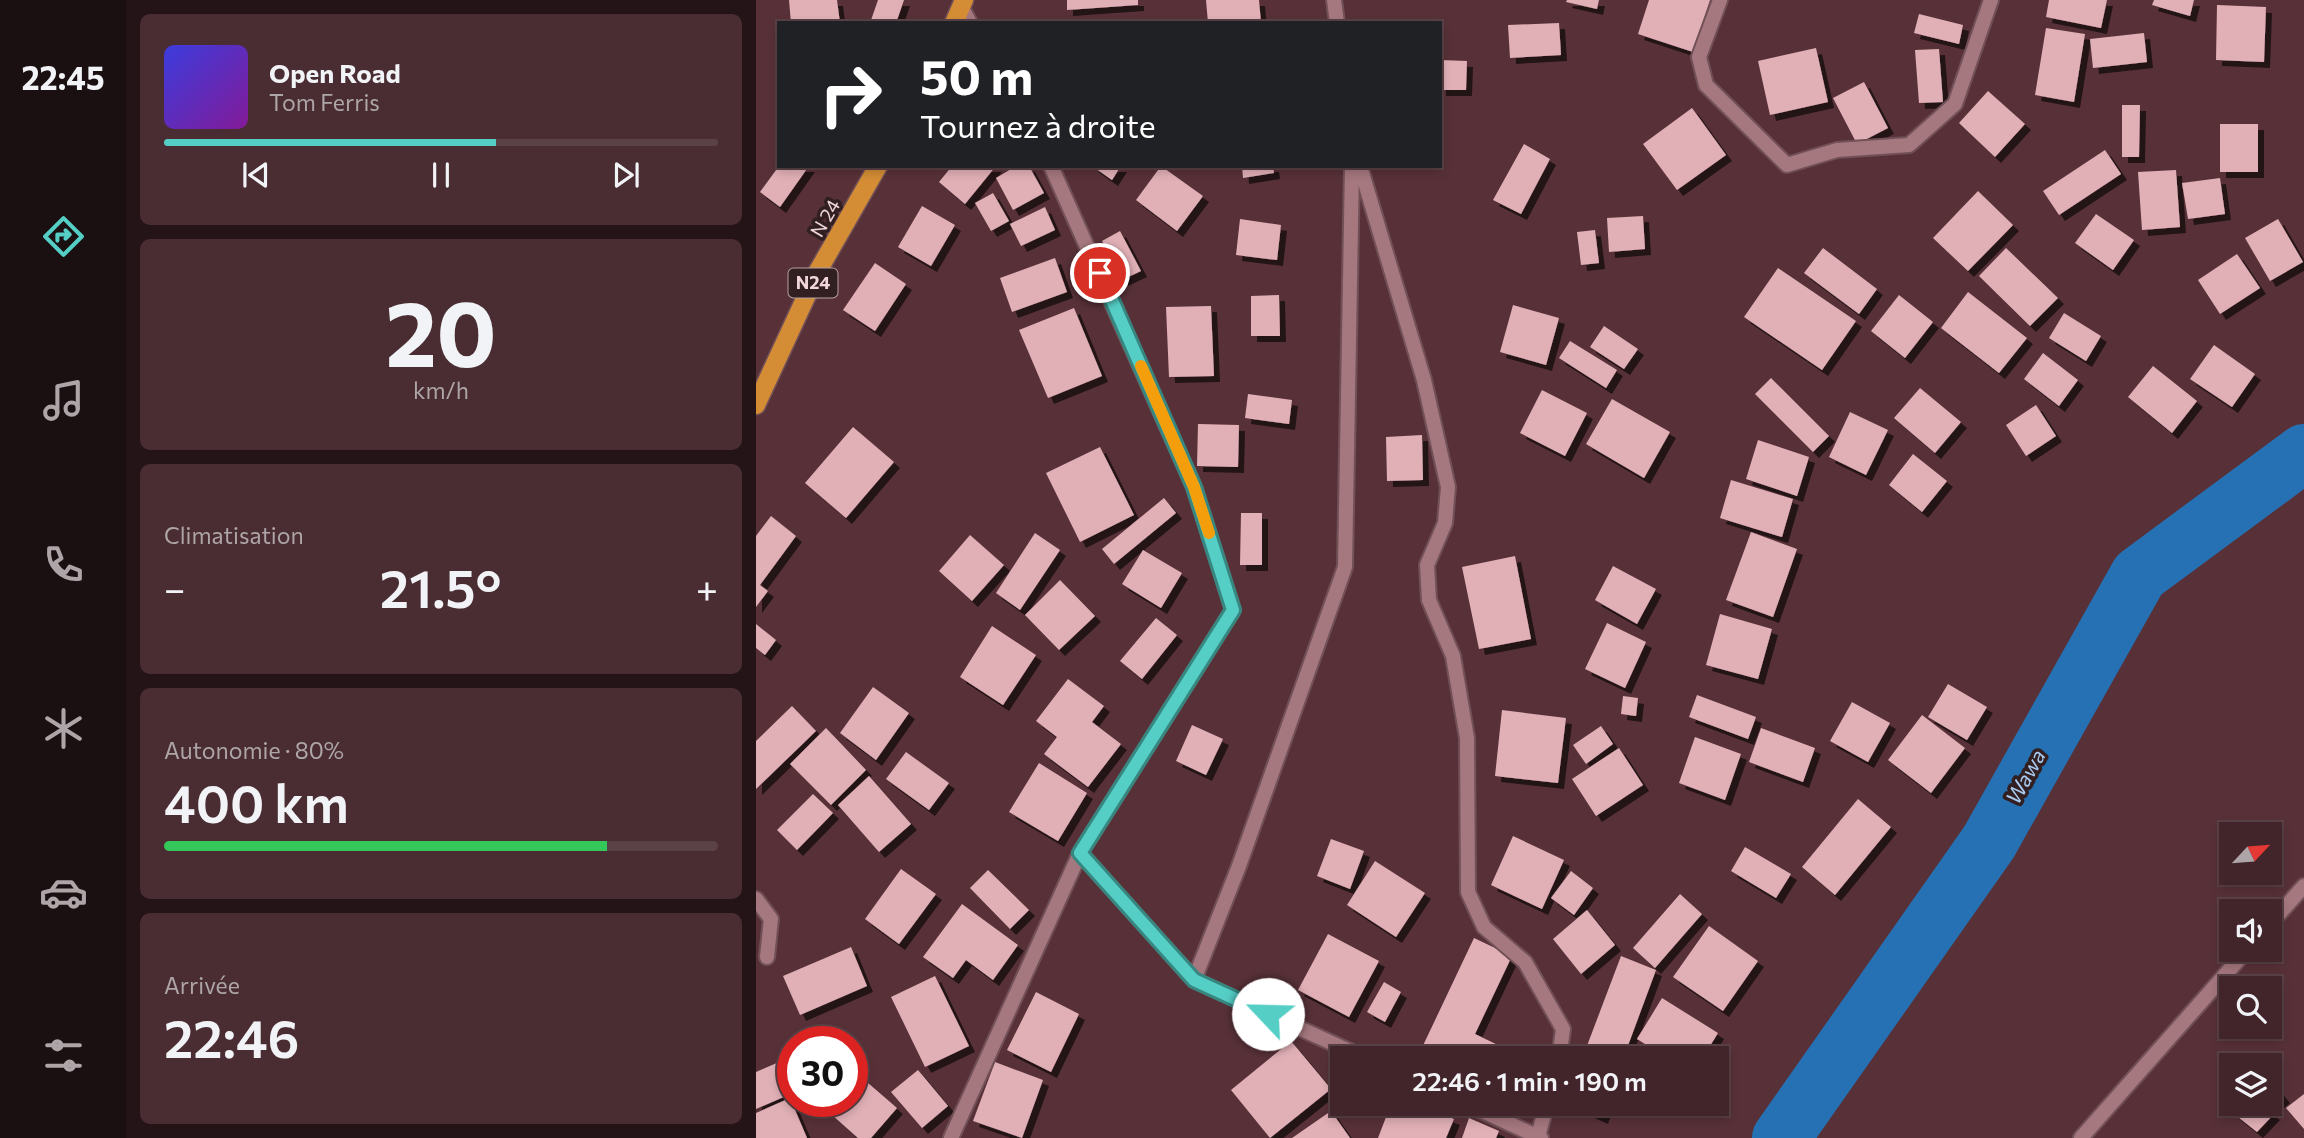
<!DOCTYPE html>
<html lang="fr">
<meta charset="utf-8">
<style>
body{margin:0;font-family:Commissioner,sans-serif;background:#492d32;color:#f1f3f6;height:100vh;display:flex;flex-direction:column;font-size:26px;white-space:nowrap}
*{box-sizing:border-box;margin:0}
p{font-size:23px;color:#aea5a8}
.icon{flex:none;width:38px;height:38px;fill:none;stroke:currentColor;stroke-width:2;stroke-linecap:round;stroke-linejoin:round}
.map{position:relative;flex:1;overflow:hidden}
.side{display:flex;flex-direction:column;gap:14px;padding:14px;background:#241417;width:630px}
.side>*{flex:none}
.top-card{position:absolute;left:21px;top:21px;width:665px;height:147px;border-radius:0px;box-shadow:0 4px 10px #0003,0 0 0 2px #5a4247;background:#202124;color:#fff;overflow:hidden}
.needle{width:46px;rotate:64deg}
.fabs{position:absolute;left:1463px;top:822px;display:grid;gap:14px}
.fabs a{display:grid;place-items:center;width:63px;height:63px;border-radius:0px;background:#42252a;box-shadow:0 4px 10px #0003,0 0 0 2px #5a4247;font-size:35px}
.speed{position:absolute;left:21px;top:1026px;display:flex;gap:14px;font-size:35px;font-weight:700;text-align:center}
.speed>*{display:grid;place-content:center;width:91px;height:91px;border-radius:50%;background:#42252a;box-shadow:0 4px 10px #0003,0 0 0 2px #5a4247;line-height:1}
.speed .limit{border:10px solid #d22;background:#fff;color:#111}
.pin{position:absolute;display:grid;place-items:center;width:60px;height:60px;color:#fff;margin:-30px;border:4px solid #fff;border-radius:50%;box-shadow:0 2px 7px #0007}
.me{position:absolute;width:77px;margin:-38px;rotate:294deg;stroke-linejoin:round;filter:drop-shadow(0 0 5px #0008)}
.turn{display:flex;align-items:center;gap:24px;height:147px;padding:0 28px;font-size:32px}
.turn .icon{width:91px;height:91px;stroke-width:2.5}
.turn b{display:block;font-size:49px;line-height:60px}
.big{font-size:52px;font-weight:600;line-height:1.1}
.side .tile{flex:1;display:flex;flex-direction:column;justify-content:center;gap:10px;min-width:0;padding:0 24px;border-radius:10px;background:#492d32}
.side .dial{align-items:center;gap:0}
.dial b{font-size:91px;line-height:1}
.song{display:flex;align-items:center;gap:21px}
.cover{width:84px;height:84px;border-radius:10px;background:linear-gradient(135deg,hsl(240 70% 55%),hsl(290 70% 35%))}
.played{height:7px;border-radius:4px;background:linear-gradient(90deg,#55cec5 60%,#5a4247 60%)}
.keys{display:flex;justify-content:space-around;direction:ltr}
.heat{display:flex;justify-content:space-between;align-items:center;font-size:38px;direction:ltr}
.charge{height:10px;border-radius:5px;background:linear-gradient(90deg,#34c759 80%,#5a4247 0)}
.trip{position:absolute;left:574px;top:1046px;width:399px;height:70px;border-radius:0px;background:#42252a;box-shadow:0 4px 10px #0003,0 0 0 2px #5a4247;font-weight:600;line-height:70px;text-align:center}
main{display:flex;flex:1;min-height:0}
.tab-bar{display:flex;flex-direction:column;width:126px;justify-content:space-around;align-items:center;background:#1a0f11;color:#aea5a8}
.tab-bar .icon{width:49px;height:49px}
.tab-bar .active{color:#55cec5}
.tab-bar b{font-size:32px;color:#f1f3f6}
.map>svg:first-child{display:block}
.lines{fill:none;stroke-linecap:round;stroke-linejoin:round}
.river{stroke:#2671b3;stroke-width:58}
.building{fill:#e1b0b7;filter:url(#shadow)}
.minor-casing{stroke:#725057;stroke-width:18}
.primary-casing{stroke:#725057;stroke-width:21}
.minor{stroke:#a5777e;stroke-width:14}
.primary{stroke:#d58d35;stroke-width:18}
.route-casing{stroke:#378680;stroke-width:18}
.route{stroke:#55cec5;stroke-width:12}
.slow{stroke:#f59e0b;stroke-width:12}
.labels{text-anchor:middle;stroke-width:7;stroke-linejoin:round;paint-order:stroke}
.shield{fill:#311f22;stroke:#b79fa2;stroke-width:2}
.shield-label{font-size:18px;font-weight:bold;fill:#f0d6d9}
.street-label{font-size:19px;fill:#f0d6d9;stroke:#311f22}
.water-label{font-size:21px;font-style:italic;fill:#a9cbef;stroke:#311f22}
</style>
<main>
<nav class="tab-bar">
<b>22:45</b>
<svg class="icon active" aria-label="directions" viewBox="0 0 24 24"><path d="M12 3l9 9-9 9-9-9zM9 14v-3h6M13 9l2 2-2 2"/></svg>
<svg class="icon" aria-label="music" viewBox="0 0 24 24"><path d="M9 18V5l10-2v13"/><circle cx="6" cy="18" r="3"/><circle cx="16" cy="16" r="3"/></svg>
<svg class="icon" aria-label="phone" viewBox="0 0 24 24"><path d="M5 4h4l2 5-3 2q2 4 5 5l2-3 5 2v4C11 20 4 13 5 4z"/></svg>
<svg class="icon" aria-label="climate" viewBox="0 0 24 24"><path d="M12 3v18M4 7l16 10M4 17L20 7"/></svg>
<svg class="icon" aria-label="car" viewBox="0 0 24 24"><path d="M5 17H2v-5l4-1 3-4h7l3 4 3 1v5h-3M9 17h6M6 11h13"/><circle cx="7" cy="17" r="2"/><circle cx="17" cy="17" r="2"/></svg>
<svg class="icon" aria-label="filters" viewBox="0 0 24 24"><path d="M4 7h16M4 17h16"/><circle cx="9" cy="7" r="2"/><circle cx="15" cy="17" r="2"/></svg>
</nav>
<section class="side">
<div class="tile">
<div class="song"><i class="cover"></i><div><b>Open Road</b><p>Tom Ferris</p></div></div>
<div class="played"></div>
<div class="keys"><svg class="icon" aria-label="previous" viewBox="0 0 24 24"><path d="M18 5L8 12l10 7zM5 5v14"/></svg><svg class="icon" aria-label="pause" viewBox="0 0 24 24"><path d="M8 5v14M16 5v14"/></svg><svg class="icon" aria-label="next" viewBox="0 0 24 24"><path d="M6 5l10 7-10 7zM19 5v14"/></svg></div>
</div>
<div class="tile dial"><b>20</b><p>km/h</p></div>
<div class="tile"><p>Climatisation</p>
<div class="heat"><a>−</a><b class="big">21.5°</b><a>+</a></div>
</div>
<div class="tile"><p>Autonomie · 80%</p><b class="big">400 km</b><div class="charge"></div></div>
<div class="tile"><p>Arrivée</p><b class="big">22:46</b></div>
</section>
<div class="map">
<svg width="1548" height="1138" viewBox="0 0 1548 1138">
<defs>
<filter id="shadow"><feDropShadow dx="6" dy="6" stdDeviation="0" flood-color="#0009"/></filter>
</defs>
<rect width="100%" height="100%" fill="#583138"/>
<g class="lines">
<path class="river" d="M1025,1138L1233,842L1383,575L1548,453"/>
</g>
<path class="building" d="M33,0H81L84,23H35Z
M122,0H148L140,23H114Z
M311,0H382V5L311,10Z
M450,0H503L505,23H452Z
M811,0H843L841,9L810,2Z
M893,0H954L937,52L882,34Z
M1293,0H1351L1345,28L1290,17Z
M1398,0H1438L1434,16L1396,5Z
M1461,5L1510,7L1508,62L1460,60Z
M1163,14L1207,25L1203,44L1158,33Z
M803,23L805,55L754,58L752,25Z
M1290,28L1329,34L1318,102L1279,95Z
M1388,33L1391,62L1337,68L1334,39Z
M1060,48L1072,102L1014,115L1002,61Z
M1183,49L1187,102L1163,103L1159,50Z
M684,60L711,61L710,90H684Z
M1108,82L1132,128L1101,144L1077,98Z
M1232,91L1269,124L1239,157L1203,123Z
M1366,105H1384L1383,157H1366Z
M936,108L970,155L921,190L887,144Z
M1464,124H1502V172H1464Z
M768,144L794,159L765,214L737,200Z
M1349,150L1365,174L1303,215L1287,191Z
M23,166H53L24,207L4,192Z
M196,166H240L209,204L183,182Z
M260,166H273L288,193L257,210L240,178Z
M336,166H365L356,180Z
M405,166L447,196L421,231L380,200Z
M486,166H517L518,173L487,178Z
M1420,170L1424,227L1386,230L1382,172Z
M1464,178L1469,214L1432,219L1426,183Z
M1222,191L1257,225L1212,271L1177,238Z
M237,193L253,221L235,231L219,203Z
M166,206L199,225L175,266L142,247Z
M289,207L299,230L265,246L254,224Z
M1340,214L1378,240L1357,270L1319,243Z
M887,216L889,249L853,252L851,218Z
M484,219L525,225L521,260L480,255Z
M1522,219L1547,262L1514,281L1489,238Z
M839,230L843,263L825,265L821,232Z
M364,231L385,271L366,280L346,241Z
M1067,248L1121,289L1103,314L1048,273Z
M1250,248L1302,298L1274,326L1223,276Z
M1481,254L1504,288L1464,314L1442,280Z
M299,258L311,292L256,312L244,278Z
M119,263L150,284L119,331L87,310Z
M1022,268L1100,321L1066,370L988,317Z
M1212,292L1271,338L1243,373L1185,328Z
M523,295L524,336H495V296Z
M1143,295L1177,322L1149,358L1115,331Z
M757,305L803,318L790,365L744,352Z
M455,306L458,376L413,377L410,307Z
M318,308L346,376L292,398L263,330Z
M1308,313L1345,336L1330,361L1293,338Z
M848,326L882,349L868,369L834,347Z
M814,341L861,370L850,388L803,358Z
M1458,345L1499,374L1476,407L1434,379Z
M1287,353L1322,380L1303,406L1268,379Z
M1397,366L1441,401L1416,433L1372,397Z
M1015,378L1073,436L1057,452L999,394Z
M1164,388L1205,422L1179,453L1138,418Z
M786,390L831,413L809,456L764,433Z
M492,394L536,400L533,424L489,418Z
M856,399L914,432L888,478L830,444Z
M1280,405L1300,436L1270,456L1250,425Z
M1094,412L1132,430L1110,475L1073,457Z
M442,424L483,425L482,467L441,466Z
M97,427L138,462L90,518L49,483Z
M666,435L667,480L631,481L630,437Z
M1002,440L1053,457L1041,496L990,479Z
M344,447L378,515L324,542L290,473Z
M1157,454L1191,481L1166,512L1133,485Z
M975,480L1037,499L1026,537L964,518Z
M408,498L420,513L358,564L346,549Z
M485,513H506V565H484Z
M15,516L40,536L4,585L12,591L0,607V536Z
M995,532L1041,549L1017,617L970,600Z
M279,533L304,550L264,610L240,593Z
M214,535L248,565L216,601L183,571Z
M387,550L426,573L405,608L366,584Z
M759,556L775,639L723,649L706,567Z
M857,566L900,589L881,624L839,600Z
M304,580L339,616L303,650L269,615Z
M964,614L1016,629L1002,679L950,665Z
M400,618L421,635L386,679L364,661Z
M851,623L890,642L869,688L829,669Z
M0,624L20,640L9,655L0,648Z
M236,626L280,655L247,705L204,677Z
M312,679L348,706L336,722L365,744L332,787L288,754L301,737L280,721Z
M1192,684L1231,707L1211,740L1172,717Z
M117,687L153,713L120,760L84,733Z
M941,695L1000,717L992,739L933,717Z
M867,696L882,698L880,716L865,714Z
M1096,702L1134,723L1112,762L1074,741Z
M36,706L60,731L0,789V741Z
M746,710L810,718L802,783L739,776Z
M1166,715L1209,748L1175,793L1132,760Z
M436,725L467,739L450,775L420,761Z
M845,726L857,744L830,764L817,745Z
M70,728L110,770L75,805L34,764Z
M1005,728L1059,748L1047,782L993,762Z
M939,737L985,754L969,800L923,783Z
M863,748L887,785L840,816L816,779Z
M150,752L193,783L173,810L130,779Z
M283,763L331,793L302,841L253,812Z
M113,776L155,824L123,852L82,805Z
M57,794L77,813L41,850L21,830Z
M1102,799L1135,827L1079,895L1046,867Z
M757,836L808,860L786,909L735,885Z
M575,839L608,851L594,889L561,876Z
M989,847L1035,874L1020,898L975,871Z
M619,861L669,893L640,937L591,905Z
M145,869L180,894L143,944L109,919Z
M232,870L273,910L254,929L214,888Z
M815,871L837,888L818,915L795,898Z
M924,894L946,914L899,968L877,948Z
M206,904L262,945L237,980L210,960L197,978L167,957Z
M831,910L859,945L825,974L797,939Z
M953,926L1002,961L967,1011L917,977Z
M572,934L623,961L593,1017L542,990Z
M718,938L756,956L719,1034L771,1059H673L663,1054Z
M95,947L111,986L44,1015L27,976Z
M865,956L900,970L867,1059H826Z
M179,976L213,1046L169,1067L135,997Z
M628,982L645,992L629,1022L611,1012Z
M280,992L323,1014L295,1072L251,1050Z
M906,998L962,1033L946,1059H913L881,1039Z
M535,1041L575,1089L514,1138L475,1090Z
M23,1062L37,1093L0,1109V1072Z
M239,1062L287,1080L266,1138L217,1121Z
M97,1070L141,1108L115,1138H102L66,1106L70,1101H96Z
M162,1070L192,1106L166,1128L135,1092Z
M1514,1080L1528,1097L1512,1110L1518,1114L1501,1132L1477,1113L1485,1104H1514Z
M1548,1094V1129L1530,1108Z
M34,1098L51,1138H0V1113Z
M635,1104H660L698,1119L690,1138H622Z
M814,1104H851L846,1118Z
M575,1111L594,1138H536Z
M713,1118L743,1131L740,1138H706Z"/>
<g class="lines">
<g class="minor-casing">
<path id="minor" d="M578,0L581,23
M964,0L943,57L950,85L1031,165L1081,150L1153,145L1199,104L1235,0
M206,8L214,23
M604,166L668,380L692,487L689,523L671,565L673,600L697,656L711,738L712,892L728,927L769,962L807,1029L803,1059
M324,853L438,980L611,1059
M0,899L15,919L11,957
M1514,924L1548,886
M438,980L483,866L589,567L596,166
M711,1104L785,1138
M782,1136L791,1104
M195,1138L324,853L477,610L438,487L295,166
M1325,1138L1491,950"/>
</g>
<g class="primary-casing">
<path id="primary" d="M198,23L208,0
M0,405L62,271L122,166"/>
</g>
<use href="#minor" class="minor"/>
<use href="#primary" class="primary"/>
</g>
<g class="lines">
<g class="route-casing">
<path id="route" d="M344,273L438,487L477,610L324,853L438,980L512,1014"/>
</g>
<use href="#route" class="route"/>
<path class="slow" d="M385,366L438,487L453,533"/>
</g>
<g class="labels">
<rect class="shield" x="32.5" y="268.5" width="49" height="29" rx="5"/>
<g class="shield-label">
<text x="57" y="289">N24</text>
</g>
<g class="street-label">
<text transform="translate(69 218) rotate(-60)" y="7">N 24</text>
</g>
<g class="water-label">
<text transform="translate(1270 777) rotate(-61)" y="7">Wawa</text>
</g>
</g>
</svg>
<div class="fabs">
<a><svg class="needle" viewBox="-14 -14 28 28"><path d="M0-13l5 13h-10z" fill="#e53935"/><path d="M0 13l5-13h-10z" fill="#aea5a8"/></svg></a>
<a><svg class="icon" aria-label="sound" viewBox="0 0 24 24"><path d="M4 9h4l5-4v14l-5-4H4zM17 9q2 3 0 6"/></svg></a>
<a><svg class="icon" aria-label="search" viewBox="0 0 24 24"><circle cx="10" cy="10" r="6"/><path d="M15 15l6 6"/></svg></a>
<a><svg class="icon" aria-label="layers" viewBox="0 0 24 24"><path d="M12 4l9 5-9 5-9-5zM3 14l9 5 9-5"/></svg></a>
</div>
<div class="speed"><div class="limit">30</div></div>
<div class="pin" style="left:344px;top:273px;background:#d93025"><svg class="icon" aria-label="arrive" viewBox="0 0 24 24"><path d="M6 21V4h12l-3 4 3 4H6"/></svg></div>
<svg class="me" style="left:512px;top:1014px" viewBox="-20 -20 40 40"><circle r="19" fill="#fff"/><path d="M0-13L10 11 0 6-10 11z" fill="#55cec5"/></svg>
<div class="trip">22:46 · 1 min · 190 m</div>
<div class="top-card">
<div class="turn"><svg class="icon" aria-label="right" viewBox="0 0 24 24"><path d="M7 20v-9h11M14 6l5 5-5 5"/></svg><div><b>50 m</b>Tournez à droite</div></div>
</div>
</div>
</main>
